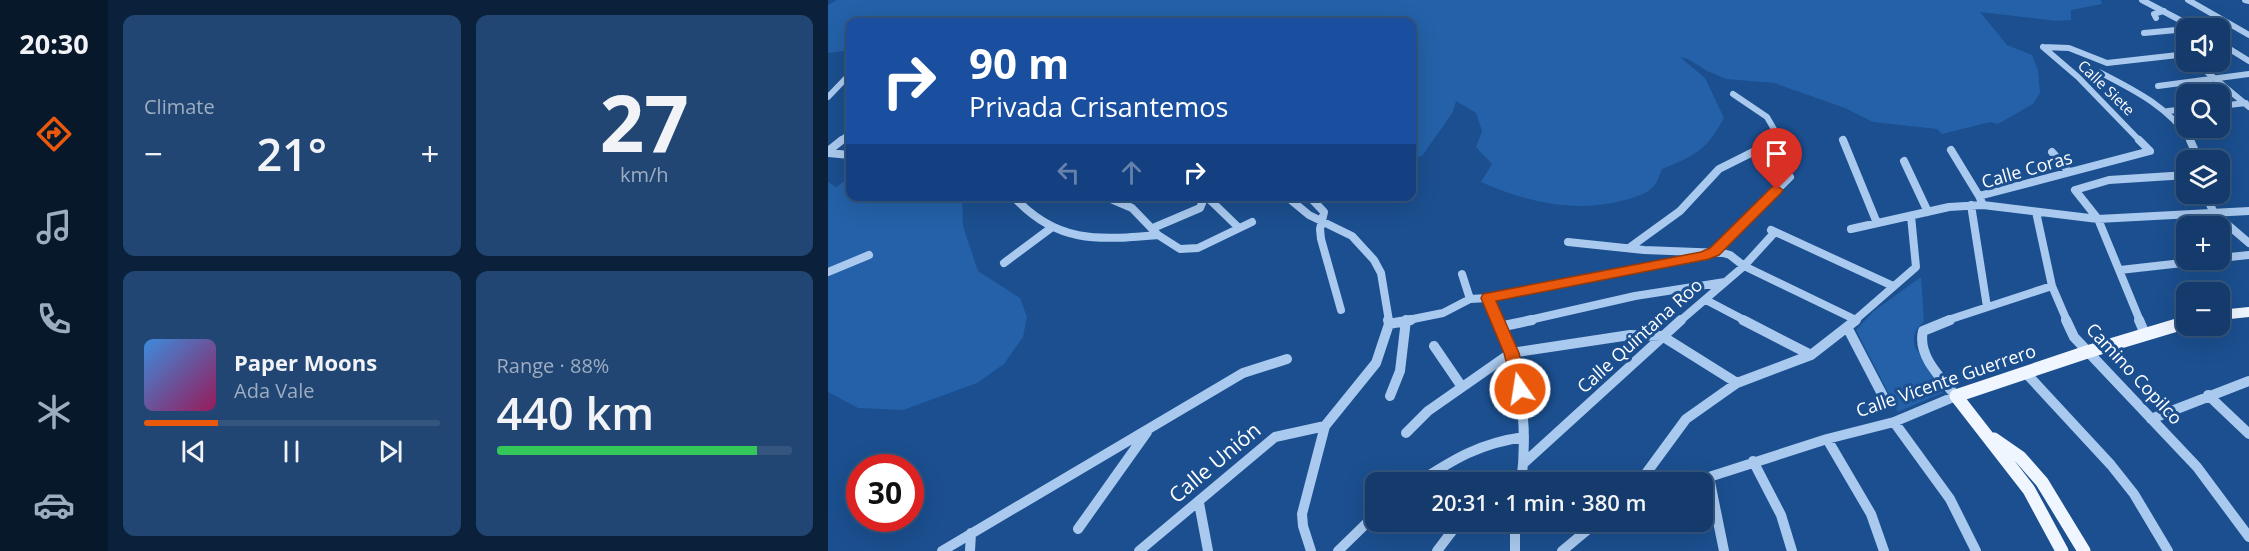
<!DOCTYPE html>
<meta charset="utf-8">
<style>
body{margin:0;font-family:"Open Sans",sans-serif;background:#214673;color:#f1f3f6;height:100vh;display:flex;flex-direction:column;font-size:22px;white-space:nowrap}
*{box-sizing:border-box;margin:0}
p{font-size:20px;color:#9dadc1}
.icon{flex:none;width:33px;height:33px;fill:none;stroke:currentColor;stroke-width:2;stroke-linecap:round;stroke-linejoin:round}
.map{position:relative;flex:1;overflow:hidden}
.panel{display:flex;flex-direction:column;gap:15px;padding:15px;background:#0b203b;width:720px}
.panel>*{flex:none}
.banner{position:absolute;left:18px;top:18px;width:570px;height:183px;border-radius:12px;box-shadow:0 6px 24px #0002,0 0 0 2px #33557e;background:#1a4fa0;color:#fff;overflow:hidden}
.buttons{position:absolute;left:1348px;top:18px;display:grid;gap:12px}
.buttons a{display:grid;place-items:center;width:54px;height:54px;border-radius:12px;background:#143b6b;box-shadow:0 6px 24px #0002,0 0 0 2px #33557e;font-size:30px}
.speed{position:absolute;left:18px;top:454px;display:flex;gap:12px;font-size:30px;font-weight:700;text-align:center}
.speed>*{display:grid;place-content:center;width:78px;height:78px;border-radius:50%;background:#143b6b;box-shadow:0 6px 24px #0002,0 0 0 2px #33557e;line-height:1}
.speed .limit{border:9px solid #d22;background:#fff;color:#111}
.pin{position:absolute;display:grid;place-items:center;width:51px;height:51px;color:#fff;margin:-62px -26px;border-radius:50% 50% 50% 0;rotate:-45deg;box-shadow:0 0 6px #0007}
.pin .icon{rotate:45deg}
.me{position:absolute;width:66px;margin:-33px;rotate:347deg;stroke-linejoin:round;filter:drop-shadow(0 0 4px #0008)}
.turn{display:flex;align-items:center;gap:21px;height:126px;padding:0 24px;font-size:27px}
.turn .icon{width:78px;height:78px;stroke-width:2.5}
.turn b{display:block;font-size:42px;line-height:51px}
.lanes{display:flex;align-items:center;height:57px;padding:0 24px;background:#0003;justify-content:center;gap:30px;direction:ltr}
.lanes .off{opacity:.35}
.big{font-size:45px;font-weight:600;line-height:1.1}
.panel .tile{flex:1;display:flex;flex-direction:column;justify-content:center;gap:9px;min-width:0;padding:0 21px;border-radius:12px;background:#214673}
.panel .dial{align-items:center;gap:0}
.dial b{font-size:78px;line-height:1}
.song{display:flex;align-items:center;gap:18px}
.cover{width:72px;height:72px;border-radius:9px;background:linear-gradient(135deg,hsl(210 70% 55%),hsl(330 70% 35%))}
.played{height:6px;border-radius:3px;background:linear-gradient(90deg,#ea580c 25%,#33557e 25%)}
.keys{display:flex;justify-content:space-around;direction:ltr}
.heat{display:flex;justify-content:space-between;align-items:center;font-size:33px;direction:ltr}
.charge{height:9px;border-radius:4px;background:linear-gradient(90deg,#34c759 88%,#33557e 0)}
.panel .tiles{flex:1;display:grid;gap:15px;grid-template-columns:repeat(2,1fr)}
.trip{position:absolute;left:537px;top:472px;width:348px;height:60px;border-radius:12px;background:#143b6b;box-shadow:0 6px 24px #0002,0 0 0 2px #33557e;font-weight:600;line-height:60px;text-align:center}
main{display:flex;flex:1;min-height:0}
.menu{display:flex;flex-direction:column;width:108px;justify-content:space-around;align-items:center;background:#08182b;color:#9dadc1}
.menu .icon{width:42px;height:42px}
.menu .on{color:#ea580c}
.menu b{font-size:27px;color:#f1f3f6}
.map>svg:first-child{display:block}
.green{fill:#2461a8}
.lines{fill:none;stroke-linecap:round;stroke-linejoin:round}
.minor-far2{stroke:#a9c9ee;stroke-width:6}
.minor-far1{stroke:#a9c9ee;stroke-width:8}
.minor{stroke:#a9c9ee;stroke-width:10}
.major-far1{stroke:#f0f6ff;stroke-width:10}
.major{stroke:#f0f6ff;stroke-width:13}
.route{fill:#ea580c;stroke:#983908;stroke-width:1.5}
.labels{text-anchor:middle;stroke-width:6;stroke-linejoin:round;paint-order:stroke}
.far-street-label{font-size:15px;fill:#fff;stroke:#1b4f8f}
.street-label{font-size:18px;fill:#fff;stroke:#1b4f8f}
.near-street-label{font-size:21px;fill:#fff;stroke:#1b4f8f}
</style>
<main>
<nav class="menu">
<b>20:30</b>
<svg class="icon on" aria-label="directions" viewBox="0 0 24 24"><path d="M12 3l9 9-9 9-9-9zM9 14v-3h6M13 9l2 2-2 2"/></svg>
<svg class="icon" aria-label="music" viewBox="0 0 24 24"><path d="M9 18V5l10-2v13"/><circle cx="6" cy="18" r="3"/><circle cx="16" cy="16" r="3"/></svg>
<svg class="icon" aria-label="phone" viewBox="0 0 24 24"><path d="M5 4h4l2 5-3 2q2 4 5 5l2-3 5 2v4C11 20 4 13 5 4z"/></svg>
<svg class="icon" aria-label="climate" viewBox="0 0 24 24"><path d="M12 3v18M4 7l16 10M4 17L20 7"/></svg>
<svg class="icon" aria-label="car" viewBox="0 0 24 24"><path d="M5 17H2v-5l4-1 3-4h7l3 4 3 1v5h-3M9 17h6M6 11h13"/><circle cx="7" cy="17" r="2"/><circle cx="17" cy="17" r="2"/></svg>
</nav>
<section class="panel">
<div class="tiles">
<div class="tile"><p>Climate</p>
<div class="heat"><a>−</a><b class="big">21°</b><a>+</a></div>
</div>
<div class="tile dial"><b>27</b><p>km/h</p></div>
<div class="tile">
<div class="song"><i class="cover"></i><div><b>Paper Moons</b><p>Ada Vale</p></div></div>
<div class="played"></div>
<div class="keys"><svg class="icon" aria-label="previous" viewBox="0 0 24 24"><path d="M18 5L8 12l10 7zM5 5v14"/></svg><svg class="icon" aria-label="pause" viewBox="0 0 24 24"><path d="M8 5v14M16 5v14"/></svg><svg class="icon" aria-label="next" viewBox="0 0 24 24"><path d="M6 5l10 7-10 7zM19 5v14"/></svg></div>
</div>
<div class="tile"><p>Range · 88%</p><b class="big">440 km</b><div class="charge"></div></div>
</div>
</section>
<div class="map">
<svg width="1421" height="551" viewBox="0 0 1421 551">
<rect width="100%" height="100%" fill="#1b4f8f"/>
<path class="green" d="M9,0H1273L1274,4L1243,10V20L1229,21L1152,12L1179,45L1204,55L1210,70L1212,93L1205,104L1170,124L1162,122L1114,134L1109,129L1045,122L1017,108L946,83L898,79L879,71L860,59L852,57L877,78L896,118C878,151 868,155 834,169C832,174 830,181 826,186C818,195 804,198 793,201C746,213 697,202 653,182L664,164L648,147L654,131L648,113L628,101L625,112L594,156L584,158V22H22V50L0,53V5Z
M22,177V196L134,197L135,226L150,271L192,298L199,317L195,337L176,364L149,383L75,410L30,408L0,392V182L8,187Z
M1093,277L1096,322C1087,329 1084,336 1087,347L1116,392L1070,412L1028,330L1046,311Z"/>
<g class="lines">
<path class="minor-far2" d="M1314,0L1367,28
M1360,0L1421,35
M1417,0L1421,1
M1328,18L1326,14L1336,11
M1316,33L1359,29
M1392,43L1421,61
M1215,47L1241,48L1279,63L1359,54
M1215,47L1250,77L1312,141
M1367,62L1421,107
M1271,72C1306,90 1341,107 1363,141
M1330,86L1421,74
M905,94L939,117L947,131L940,141
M0,97L22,74
M1392,106L1418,103
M1340,111L1359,109
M1015,139L1016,141
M12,141L22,133"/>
<path class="minor-far1" d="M1015,140L1049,223
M1362,140L1371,160
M1123,150L1151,196
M0,151L14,140
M1224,152L1241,172
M0,153L22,155
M1076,161L1100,212
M1377,194L1386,213L1421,243
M185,196C228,244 270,240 330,235
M276,196L304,208L330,235L352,249L370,248L424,222
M378,196L411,228
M458,196L481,215L524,236L546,260L553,273L561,321
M481,196L496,212L492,229L493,239L513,310
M1143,205L1159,307
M1155,205L1270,219L1421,211
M1208,212L1224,286L1239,321
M325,228L372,208L377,196
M1023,229L1121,207L1155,205L1151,196L1322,151L1311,140
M943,230L1065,286
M740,242L816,250L895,253L902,255L916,266L1028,320
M801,248L852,211L891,169L931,149L942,140
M1392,258L1421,255
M176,263L223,228
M1292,270L1381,260
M0,272L41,255
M634,274L642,299
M660,298L670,321
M878,300L918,321
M575,321L615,313L642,299L660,298L877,256L886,252L962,177
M697,321L807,296L897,282
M852,321L916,266L947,232
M1026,321L1088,267L1083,216
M1117,321L1224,286
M1312,321L1270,219L1247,190L1281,180L1359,175"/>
<path class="minor" d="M669,320C693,372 701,425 693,483
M915,320L983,355
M1238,320L1246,337L1369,467L1421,537
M1311,320L1317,334
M561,324L583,320
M671,327L704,320
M1019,327L1055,396
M606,346L634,387
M1197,372L1283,465L1306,494L1340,551
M1380,395L1421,434
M562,396L572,371L578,320
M1323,419L1421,381
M1066,422L1122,499L1148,551
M578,433L600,411L683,353L802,335L834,336L909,383
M999,439L1043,514L1056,551
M925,461L953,515L964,551
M697,462L853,320
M881,477L896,551
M589,483C626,459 652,443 696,437
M811,483L858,419L909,383L983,355L1028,320
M853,483L881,477L999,439L1066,422L1128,396C1113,378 1089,356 1095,331L1122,320
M371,503L380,551
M687,522V551
M250,529L319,432
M114,551L415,373L459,359
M142,551L143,533
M311,551L447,437L497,426
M483,551L475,526L474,514L497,426L548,363L561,324L560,320
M510,551L548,514
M609,551L631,522
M734,551L769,522"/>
<path class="major-far1" d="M1392,315L1421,312"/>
<path class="major" d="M1166,439L1192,457L1214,482L1256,551
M1234,551L1201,490L1128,396L1259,352L1359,322"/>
</g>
<path class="route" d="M949,186L955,190L953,193L891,255L881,259L668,301L691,353L700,389L697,394L692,396L686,394L676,353L653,298L655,294L873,252L882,248L944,187Z"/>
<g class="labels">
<g class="far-street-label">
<text transform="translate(1278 88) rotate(44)" y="5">Calle Siete</text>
</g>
<g class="street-label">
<text transform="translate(1199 170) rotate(-16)" y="6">Calle Coras</text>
<text transform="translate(812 336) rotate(-42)" y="6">Calle Quintana Roo</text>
<text transform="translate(1306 374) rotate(47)" y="6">Camino Copilco</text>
<text transform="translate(1118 381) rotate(-19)" y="6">Calle Vicente Guerrero</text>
</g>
<g class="near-street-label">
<text transform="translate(387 463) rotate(-40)" y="7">Calle Unión</text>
</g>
</g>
</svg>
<div class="buttons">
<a><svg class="icon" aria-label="sound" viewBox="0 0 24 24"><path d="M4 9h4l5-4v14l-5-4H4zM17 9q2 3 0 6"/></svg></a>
<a><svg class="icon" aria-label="search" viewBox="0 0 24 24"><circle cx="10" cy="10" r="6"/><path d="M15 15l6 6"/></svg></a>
<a><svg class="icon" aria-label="layers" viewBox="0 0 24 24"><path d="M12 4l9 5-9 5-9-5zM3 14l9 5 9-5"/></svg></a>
<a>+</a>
<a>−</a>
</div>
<div class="speed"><div class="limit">30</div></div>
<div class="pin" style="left:949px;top:190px;background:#d93025"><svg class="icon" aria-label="arrive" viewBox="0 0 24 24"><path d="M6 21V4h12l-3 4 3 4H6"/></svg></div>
<svg class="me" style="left:692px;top:389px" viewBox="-20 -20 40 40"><circle r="17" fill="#ea580c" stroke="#fff" stroke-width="3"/><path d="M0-11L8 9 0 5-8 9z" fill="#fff"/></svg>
<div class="trip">20:31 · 1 min · 380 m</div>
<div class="banner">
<div class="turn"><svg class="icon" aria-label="right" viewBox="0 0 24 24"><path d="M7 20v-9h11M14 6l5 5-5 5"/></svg><div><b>90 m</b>Privada Crisantemos</div></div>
<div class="lanes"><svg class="icon off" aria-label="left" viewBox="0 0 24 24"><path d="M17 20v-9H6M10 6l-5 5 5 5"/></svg><svg class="icon off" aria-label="ahead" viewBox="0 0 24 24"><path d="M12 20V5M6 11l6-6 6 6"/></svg><svg class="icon" aria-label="right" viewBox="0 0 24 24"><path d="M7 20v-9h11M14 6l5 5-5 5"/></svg></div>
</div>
</div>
</main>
